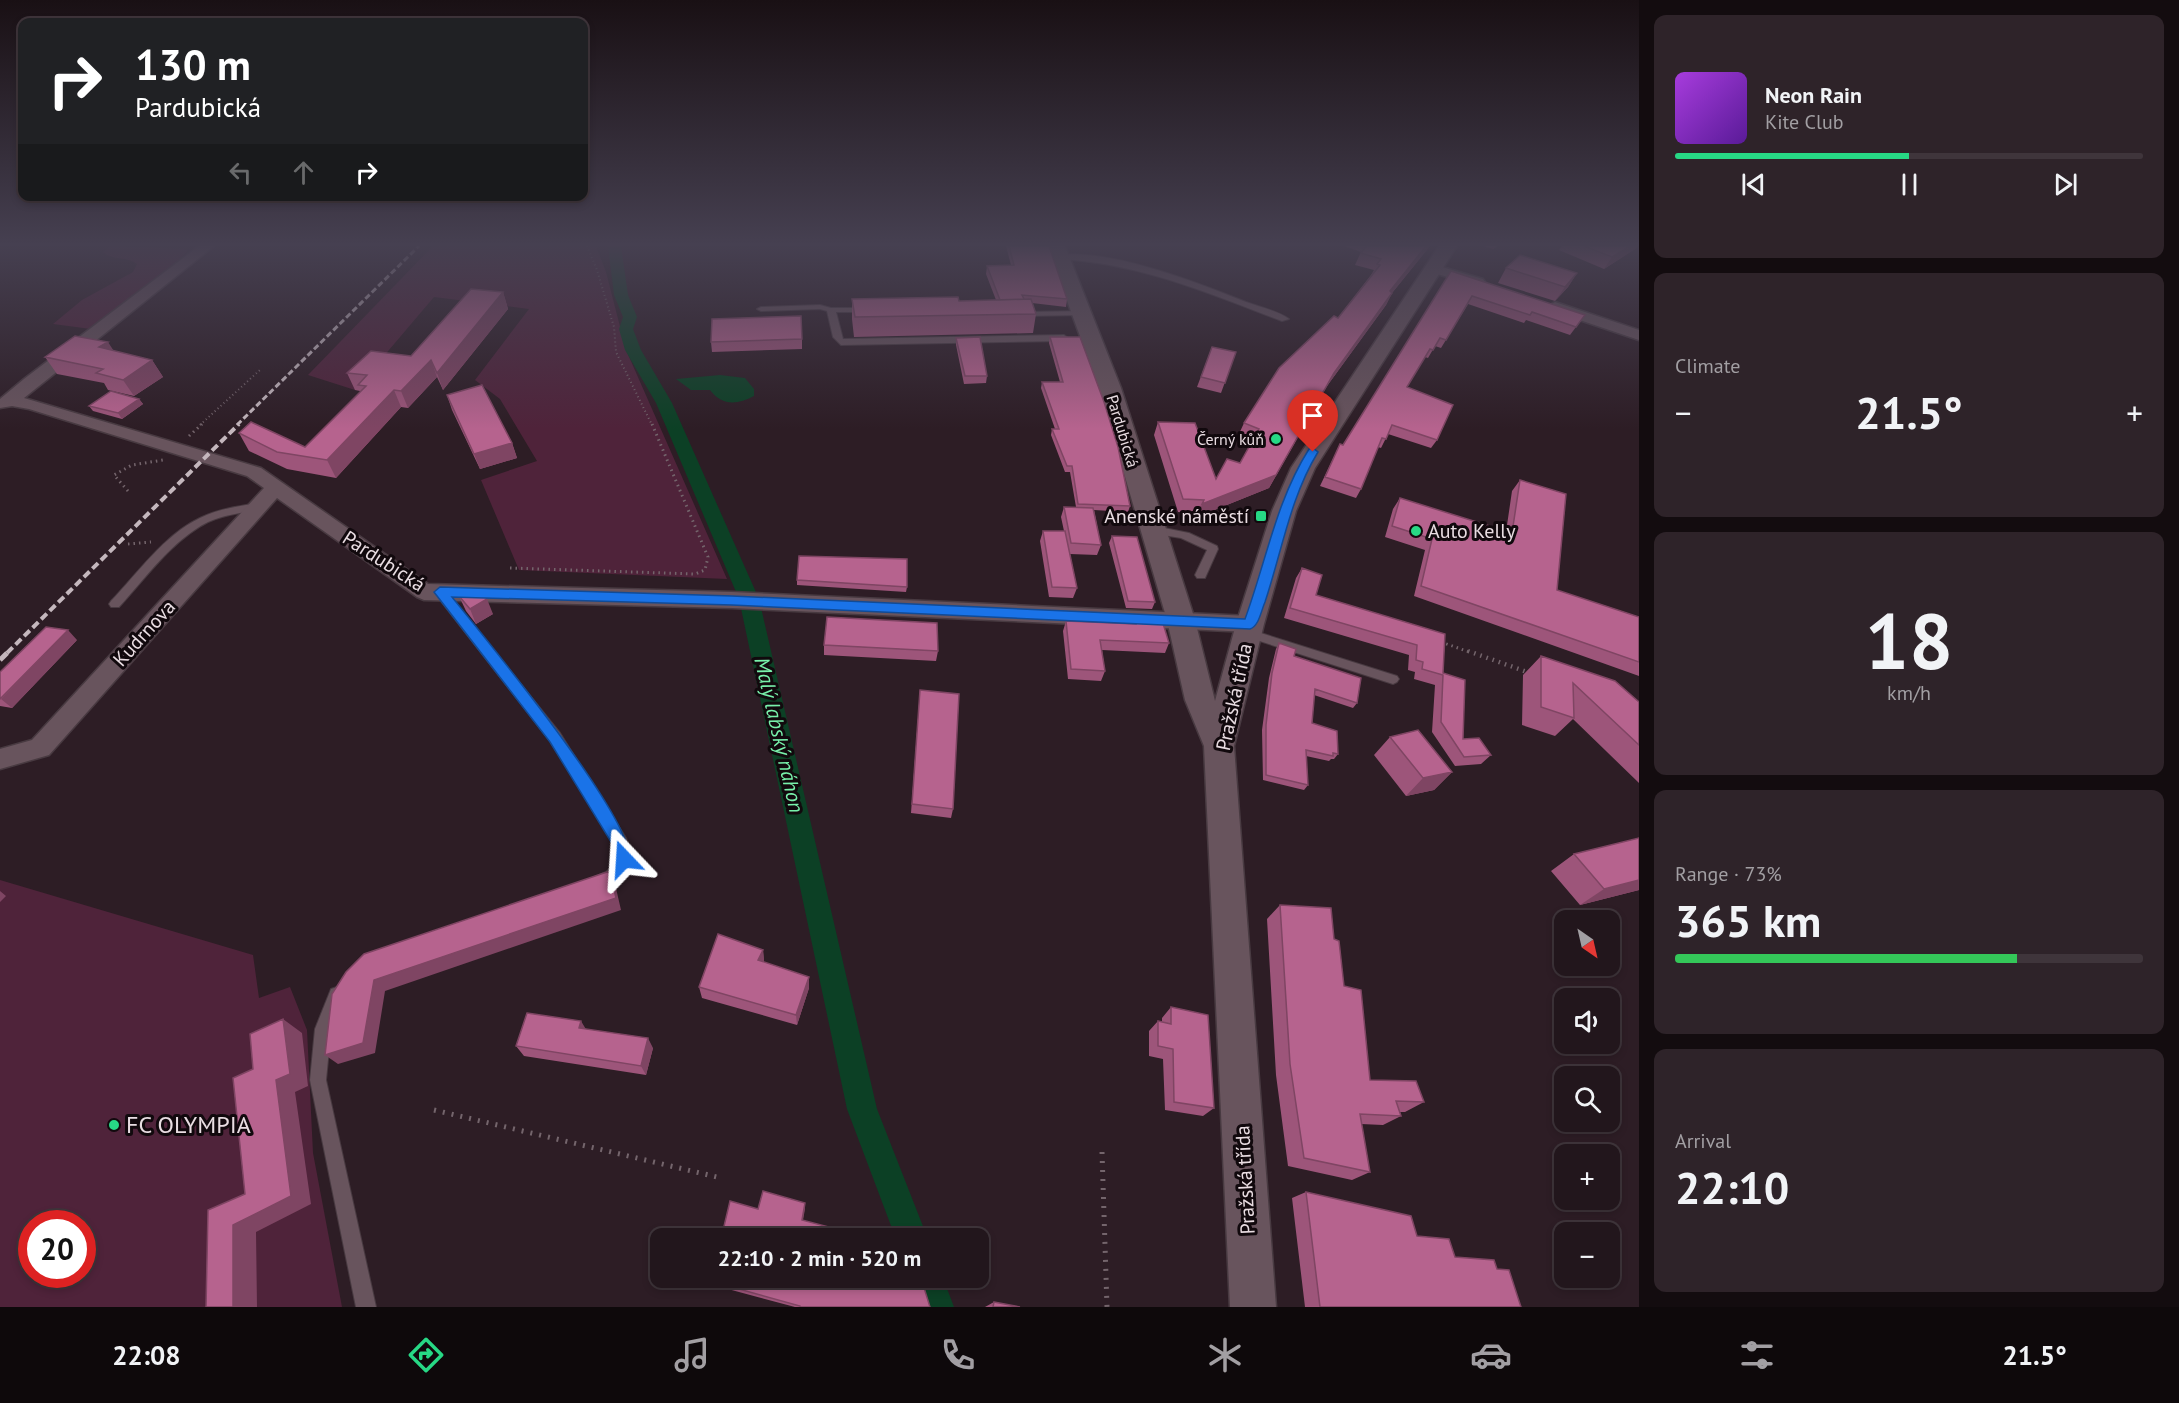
<!DOCTYPE html>
<meta charset="utf-8">
<style>
body{margin:0;font-family:"PT Sans",sans-serif;background:#2e2329;color:#f1f3f6;height:100vh;display:flex;flex-direction:column;font-size:22px;white-space:nowrap}
*{box-sizing:border-box;margin:0}
p{font-size:20px;color:#a29fa3}
.icon{flex:none;width:33px;height:33px;fill:none;stroke:currentColor;stroke-width:2;stroke-linecap:round;stroke-linejoin:round}
.map{position:relative;flex:1;overflow:hidden}
.sheet{display:flex;flex-direction:column;gap:15px;padding:15px;background:#130c0f;width:540px}
.sheet>*{flex:none}
.guide{position:absolute;left:18px;top:18px;width:570px;height:183px;border-radius:12px;box-shadow:0 3px 9px #0003,0 0 0 2px #3f353b;background:#202124;color:#fff;overflow:hidden}
.needle{width:39px;rotate:146deg}
.tools{position:absolute;left:1554px;top:910px;display:grid;gap:12px}
.tools a{display:grid;place-items:center;width:66px;height:66px;border-radius:12px;background:#22161c;box-shadow:0 3px 9px #0003,0 0 0 2px #3f353b;font-size:30px}
.speed{position:absolute;left:18px;top:1210px;display:flex;gap:12px;font-size:30px;font-weight:700;text-align:center}
.speed>*{display:grid;place-content:center;width:78px;height:78px;border-radius:50%;background:#22161c;box-shadow:0 3px 9px #0003,0 0 0 2px #3f353b;line-height:1}
.speed .limit{border:9px solid #d22;background:#fff;color:#111}
.pin{position:absolute;display:grid;place-items:center;width:51px;height:51px;color:#fff;margin:-62px -26px;border-radius:50% 50% 50% 0;rotate:-45deg;box-shadow:0 0 6px #0007}
.pin .icon{rotate:45deg}
.me{position:absolute;width:66px;margin:-33px;rotate:340deg;stroke-linejoin:round;filter:drop-shadow(0 0 4px #0008)}
.turn{display:flex;align-items:center;gap:21px;height:126px;padding:0 18px;font-size:27px}
.turn .icon{width:78px;height:78px;stroke-width:2.5}
.turn b{display:block;font-size:42px;line-height:51px}
.lanes{display:flex;align-items:center;height:57px;padding:0 18px;background:#0003;justify-content:center;gap:30px;direction:ltr}
.lanes .off{opacity:.35}
.big{font-size:45px;font-weight:800;line-height:1.1}
.sheet .card{flex:1;display:flex;flex-direction:column;justify-content:center;gap:9px;min-width:0;padding:0 21px;border-radius:12px;background:#2e2329}
.sheet .dial{align-items:center;gap:0}
.dial b{font-size:78px;line-height:1}
.song{display:flex;align-items:center;gap:18px}
.cover{width:72px;height:72px;border-radius:9px;background:linear-gradient(135deg,hsl(280 70% 55%),hsl(270 70% 35%))}
.played{height:6px;border-radius:3px;background:linear-gradient(90deg,#27d885 50%,#3f353b 50%)}
.keys{display:flex;justify-content:space-around;direction:ltr}
.heat{display:flex;justify-content:space-between;align-items:center;font-size:33px;direction:ltr}
.charge{height:9px;border-radius:4px;background:linear-gradient(90deg,#34c759 73%,#3f353b 0)}
.trip{position:absolute;left:650px;top:1228px;width:339px;height:60px;border-radius:12px;background:#22161c;box-shadow:0 3px 9px #0003,0 0 0 2px #3f353b;font-weight:800;line-height:60px;text-align:center}
.tab-bar{display:flex;height:96px;justify-content:space-around;align-items:center;background:#0e090b;color:#a29fa3}
.tab-bar .icon{width:42px;height:42px}
.tab-bar .on{color:#27d885}
.tab-bar b{font-size:27px;color:#f1f3f6}
main{display:flex;flex:1;min-height:0}
.map>svg:first-child{display:block}
.green{fill:#4f233a;fill-rule:evenodd}
.water{fill:#0c4025}
.lines{fill:none;stroke-linecap:round;stroke-linejoin:round}
.canal{fill:#0c4025;fill-rule:evenodd}
.service-casing{stroke:#483a41;stroke-width:2}
.minor-casing{stroke:#483a41;stroke-width:3}
.tertiary-casing{stroke:#483a41;stroke-width:3}
.path-far3{stroke:#74656c;stroke-width:2;stroke-dasharray:1 3;stroke-linecap:butt}
.path-far2{stroke:#74656c;stroke-width:3;stroke-dasharray:1.5 4;stroke-linecap:butt}
.path-far1{stroke:#74656c;stroke-width:4.5;stroke-dasharray:1.5 5;stroke-linecap:butt}
.path{stroke:#74656c;stroke-width:5;stroke-dasharray:2 7;stroke-linecap:butt}
.service{fill:#68545d;fill-rule:evenodd}
.minor{fill:#68545d;fill-rule:evenodd}
.tertiary{fill:#68545d;fill-rule:evenodd}
.rail-far2{stroke:#c4b7bd;stroke-width:3;stroke-dasharray:6 3;stroke-linecap:butt}
.rail-far1{stroke:#c4b7bd;stroke-width:4;stroke-dasharray:8 4;stroke-linecap:butt}
.rail{stroke:#c4b7bd;stroke-width:5;stroke-dasharray:10 5;stroke-linecap:butt}
.wall{fill:#9d557a}
.shaded-wall{fill:#7f4563}
.building{fill:#b6638e;stroke:#7f4563;stroke-width:1.5}
.route{fill:#1a73e8;stroke:#114b97;stroke-width:1.5}
.poi-dot{fill:#27d885;stroke:#11090d;stroke-width:2}
.labels{text-anchor:middle;stroke-width:6;stroke-linejoin:round;paint-order:stroke}
.far-street-label{font-size:16px;fill:#e9dde2;stroke:#11090d}
.far-poi-label{font-size:16px;fill:#e9dde2;stroke:#11090d;text-anchor:end}
.poi-label{font-size:20px;fill:#e9dde2;stroke:#11090d;text-anchor:end}
.street-label{font-size:20px;fill:#e9dde2;stroke:#11090d}
.water-label{font-size:21px;font-style:italic;fill:#78f1ab;stroke:#11090d}
.near-poi-label{font-size:24px;fill:#e9dde2;stroke:#11090d;text-anchor:start}
</style>
<main>
<div class="map">
<svg width="1639" height="1307" viewBox="0 0 1639 1307">
<rect width="100%" height="100%" fill="#2d1d25"/>
<path class="green" d="M110,246L184,249L188,251L166,272L91,329L53,324L82,300L133,272L137,264C127,256 113,261 103,252Z
M433,246H596L606,272L626,350L727,579L519,570L481,480L537,461L500,399L475,380L529,309L434,297L355,390L308,375Z
M0,880L253,955L259,998L290,987L307,1030L313,1153L342,1307H0ZM32,1224H82V1275H32Z"/>
<path class="water" d="M720,375L745,378L754,389V396C737,405 722,406 710,390H691L676,379Z"/>
<g class="lines">
<path class="canal" d="M608,246H621L628,295L637,317L633,329L641,350L672,403L759,599L877,1109L928,1239H896L847,1109L739,599L656,403L625,350L619,329L623,317L614,295Z
M909,1278H943L954,1307H920Z"/>
<g class="service-casing">
<path id="service" d="M1058,255C1111,249 1196,282 1246,302C1260,307 1278,311 1289,319L1282,321C1208,293 1141,264 1061,259L1057,257Z
M820,305L831,308H866L870,310L866,312H836L843,339L1064,335L1068,338L1064,341L841,345L833,337L827,311L820,309L761,311L757,309L761,307Z
M1083,311L1087,313L1086,315L1021,316L1017,314L1021,312Z
M259,503L264,506L263,508C244,513 225,514 208,522C172,540 145,579 119,607H111L109,604L111,601C138,573 164,535 200,518C218,509 239,506 259,503Z
M1154,526L1189,533L1217,546L1218,549L1205,578H1197L1195,575L1207,550L1181,538L1150,533L1149,530Z
M440,588L444,589L560,733L626,838C638,866 620,881 597,890L592,888L590,883L592,878L606,872L614,864V844L550,741L436,595L434,592L436,589Z
M1248,629L1397,676L1399,679L1397,682L1393,684L1244,636L1242,633L1244,630Z
M337,987L343,989L345,995L331,1029L326,1080L376,1307H356L310,1080L315,1029L331,989Z"/>
</g>
<g class="minor-casing">
<path id="minor" d="M199,246H214L24,398L261,468L428,584L732,592L1250,616L1258,618L1261,624L1258,630L1250,632L732,608L424,600L417,597L277,498L49,755L0,769V749L32,740L264,488L247,476L29,409L12,406L0,408V399L24,379Z
M1432,264L1483,279L1485,282L1478,286L1427,271L1425,268L1427,265Z
M1555,302L1639,330V340L1550,310L1547,307Z"/>
</g>
<g class="tertiary-casing">
<path id="tertiary" d="M1047,246H1065L1121,388L1195,620L1215,701L1236,624L1272,511L1291,468L1439,246H1457L1315,468L1296,511L1264,624L1234,746L1276,1307H1230L1204,746L1185,700L1167,620L1099,388Z"/>
</g>
<path class="path-far3" d="M587,246L597,270L614,327L616,352L652,425
M200,425L261,369"/>
<path class="path-far2" d="M189,436L202,424
M128,491L114,475L132,465L163,460
M128,544L151,542
M510,568L695,574L705,570L708,557L652,424
M1441,642L1472,653"/>
<path class="path-far1" d="M1468,651L1530,673"/>
<path class="path" d="M434,1110L717,1177
M1102,1152L1107,1307"/>
<use href="#service" class="service"/>
<use href="#minor" class="minor"/>
<use href="#tertiary" class="tertiary"/>
<path class="rail-far2" d="M237,425L419,246"/>
<path class="rail-far1" d="M7,653L239,424"/>
<path class="rail" d="M0,660L9,651"/>
</g>
<path class="wall" d="M1006,246H1049L1067,299L1066,307L1032,303L1036,314L1033,333L854,337L852,319V299L959,301L996,300L986,274L987,266L1011,265Z
M1344,246H1430L1392,293L1386,305L1327,386L1269,488L1197,517L1198,513L1178,512L1154,435L1158,422L1216,479L1240,463L1252,442L1238,436L1244,423L1338,318L1371,275L1374,270L1355,265L1361,252Z
M1483,246H1498L1493,249Z
M1562,246H1638L1635,249L1604,269L1559,250Z
M1506,268L1577,273L1568,287L1555,301L1498,283Z
M1451,271L1585,315L1570,335L1526,320L1524,323L1468,304L1441,348L1435,346L1428,358L1425,357L1407,387L1437,440L1431,448L1388,434L1381,448L1378,447L1361,489L1356,498L1320,486L1340,444L1343,445Z
M503,292L508,309L443,390L437,377L408,408L401,407L336,478L287,469L249,451L239,433L305,447L361,392L360,391L355,390L347,373L411,356Z
M1050,337L1130,506L1128,512L1094,510L1101,545L1097,555L1070,554L1077,588L1073,598L1049,597L1040,541L1043,531H1064L1061,517L1064,507H1076L1070,472H1065L1051,435L1052,429H1055L1041,388L1042,382H1060L1049,343Z
M956,338L987,376L986,383L964,384L956,345Z
M802,339V349L712,352L711,342Z
M1212,347L1236,352L1221,393L1197,387Z
M114,351L152,360L163,377L134,396L108,390L104,383L57,374L45,357Z
M447,395L512,443L517,458L480,469L452,410Z
M139,399L143,404L122,419L93,411L89,406Z
M1520,480L1557,590L1639,617V676L1414,596L1425,550L1385,537L1393,509L1400,498L1506,532L1512,491Z
M1112,536L1155,602L1152,609L1126,608L1109,543Z
M1302,568L1316,595L1445,634L1443,673L1463,739L1491,755L1481,764L1455,766L1432,732L1435,685L1414,679L1415,672L1408,670L1409,655L1284,618L1296,578Z
M797,580L907,587L906,592L797,585Z
M459,596L493,614L476,624L466,611Z
M1135,619L1169,643L1165,653L1102,650L1105,671L1101,681L1068,679L1063,631L1066,621L1133,624Z
M77,640L12,708L0,706V672Z
M1279,643L1294,656L1357,703L1353,708L1314,695L1312,723L1338,754L1334,759H1331L1329,761L1306,756L1308,785L1304,790L1263,780L1262,730L1269,678L1276,649Z
M824,645L938,651L936,661L824,655Z
M1541,656L1639,702V783L1573,719L1555,736L1522,725L1523,675Z
M920,690L953,809L951,818L911,813Z
M1390,737L1452,772L1434,790L1406,796L1374,755Z
M1639,838V890L1580,905L1551,871L1574,854Z
M1280,905L1334,939L1344,986L1370,1080L1424,1102L1405,1112H1400L1401,1116L1383,1125L1361,1124L1370,1172L1352,1180L1288,1166L1276,1075L1267,919Z
M763,950L764,962L809,988L797,1025L702,998L699,987Z
M1171,1007L1214,1108L1203,1116L1165,1110L1163,1059L1149,1056V1031L1158,1021L1162,1022V1018Z
M516,1046L653,1048L646,1075L524,1056Z
M1306,1192L1417,1236L1455,1257L1497,1269L1521,1307H1305L1292,1198Z
M710,1281L930,1307H795L713,1285Z
M994,1302L1020,1307H985Z"/>
<path class="shaded-wall" d="M1426,246H1430L1392,293L1386,305L1327,386L1269,488L1197,517L1202,504L1334,373L1390,291Z
M1630,246H1638L1635,249L1604,269L1612,257Z
M1577,273L1568,287L1555,301L1565,287Z
M503,292L508,309L443,390L437,373Z
M108,342L119,359L99,347Z
M152,360L163,377L134,396L123,380Z
M431,360L437,377L408,408L401,391Z
M394,390L401,407L336,478L327,460Z
M139,399L143,404L122,419L118,413Z
M512,443L517,458L480,469L474,454Z
M487,599L493,614L476,624L470,609Z
M68,630L77,640L12,708L1,699Z
M1452,772L1434,790L1406,796L1423,778Z
M610,871L615,884L621,910L385,991L375,1053L338,1064L325,1055L374,980Z
M1639,880V890L1580,905L1604,889Z
M0,891L6,896L0,902Z
M763,950L764,961L760,972L758,960Z
M809,977V988L797,1025L796,1015Z
M283,1019L302,1033L308,1086L295,1092L311,1204L256,1232L257,1307H233V1225L291,1196L276,1080Z
M581,1021L587,1031L579,1028Z
M648,1038L653,1048L646,1075L641,1066Z
M805,1203V1209L802,1226V1220Z"/>
<path class="building" d="M1009,246H1049L1067,299L1022,295L1024,299L1000,300L987,266L1014,265Z
M1367,246H1426L1390,291L1392,293L1334,373L1276,475L1202,504L1204,500L1183,499L1158,422L1195,423L1216,479L1227,459L1240,463L1259,429L1244,423L1279,368L1334,316L1338,318L1380,265L1377,264L1381,259L1361,253Z
M1584,246H1630L1612,257Z
M1520,255L1577,273L1565,287L1506,268Z
M1451,271L1585,315L1576,327L1532,312L1530,315L1472,296L1446,340L1440,338L1433,350L1430,349L1407,387L1453,405L1437,440L1392,425L1386,439L1382,438L1361,489L1325,477L1340,444L1343,445Z
M471,289L503,292L437,373L431,360L401,391L394,390L327,460L277,452L239,433L251,422L305,447L366,386L358,385L367,375L347,373L371,351L411,356Z
M958,297L959,301L1031,299L1036,314L855,317L852,299Z
M801,316L802,339L711,342L712,319Z
M75,336L108,342L99,347L152,360L123,380L96,373L103,369L45,357Z
M980,337L987,376H965L956,338Z
M1050,337H1080L1104,402L1118,447L1130,506L1078,504L1072,466H1067L1052,429H1059L1042,382H1063Z
M1212,347L1236,352L1225,383L1201,377Z
M482,385L512,443L474,454L447,395Z
M111,391L139,399L118,413L89,406Z
M1520,480L1566,494L1557,590L1639,617V662L1421,586L1432,539L1392,526L1400,498L1512,533Z
M1064,507L1093,508L1101,545L1071,543Z
M1043,531H1065L1077,588L1052,587Z
M1112,536L1137,537L1155,602L1128,601Z
M799,556L907,559V587L797,580Z
M1302,568L1322,575L1316,595L1445,634L1443,673L1465,680L1463,739L1479,738L1491,755L1464,757L1441,722L1443,675L1422,669L1423,662L1416,660L1417,645L1290,608Z
M473,589H478L487,599L470,609L459,596Z
M827,617L937,623L938,651L824,645Z
M1135,619L1162,620L1169,643L1100,640L1105,671L1071,669L1066,621L1136,624Z
M46,627L68,630L0,699V672Z
M1279,643L1296,649L1294,656L1361,678L1357,703L1315,689L1312,723L1337,731L1338,754L1333,753V756L1306,750L1308,785L1266,775V725L1272,673Z
M1541,656L1615,681L1639,702V745L1573,683L1574,718L1541,707Z
M920,690L959,694L953,809L912,804Z
M1418,730L1452,772L1423,778L1390,737Z
M1639,838V880L1604,889L1574,854Z
M610,871L616,898L374,980L363,1043L325,1055L332,994L346,972L364,954Z
M1280,905L1331,908L1334,939L1339,941L1344,986L1361,990L1370,1080L1416,1081L1424,1102L1396,1101L1401,1116L1360,1114L1370,1172L1304,1158L1290,1064Z
M718,934L763,950L758,960L809,977L796,1015L699,987Z
M1171,1007L1208,1015L1214,1108L1174,1102L1173,1049L1158,1046V1021L1171,1024Z
M527,1013L581,1021L579,1028L648,1038L641,1066L516,1046Z
M283,1019L290,1074L276,1080L291,1196L233,1225V1307H206L208,1210L245,1194L233,1078L253,1069L250,1034Z
M763,1191L805,1203L802,1220L874,1239H721L730,1201L758,1209Z
M1306,1192L1411,1216L1417,1236L1449,1239L1455,1257L1494,1260L1497,1269L1509,1270L1521,1307H1320Z
M711,1278H921L930,1307H800V1306L710,1281Z
M994,1302L1020,1307H993Z"/>
<linearGradient id="sky" x2="0" y2="1"><stop stop-color="#191014"/><stop offset="0.57" stop-color="#464051"/><stop offset="1" stop-color="#464051" stop-opacity="0"/></linearGradient>
<rect width="1639" height="429" fill="url(#sky)"/>
<path class="route" d="M1313,448L1318,452C1290,498 1282,551 1265,602C1261,611 1259,626 1250,629L732,605L452,597C480,632 645,830 629,865L624,867L618,865L613,845L550,742L434,592L440,587L732,596L1245,619C1266,562 1276,501 1309,449Z"/>
<g class="poi-dot">
<circle cx="1276" cy="439" r="6"/>
<rect x="1255" y="510" width="12" height="12" rx="3"/>
<circle cx="1416" cy="531" r="6"/>
<circle cx="114" cy="1125" r="6"/>
</g>
<g class="labels">
<g class="far-street-label">
<text transform="translate(1123 431) rotate(73)" y="6">Pardubická</text>
</g>
<g class="far-poi-label">
<text x="1264" y="445">Černý kůň</text>
</g>
<g class="poi-label">
<text x="1249" y="523">Anenské náměstí</text>
<text x="1428" y="538" text-anchor="start">Auto Kelly</text>
</g>
<g class="street-label">
<text transform="translate(384 561) rotate(33)" y="7">Pardubická</text>
<text transform="translate(144 633) rotate(-48)" y="7">Kudrnova</text>
<text transform="translate(1234 697) rotate(-78)" y="7">Pražská třída</text>
<text transform="translate(1245 1180) rotate(-93)" y="7">Pražská třída</text>
</g>
<g class="water-label">
<text transform="translate(779 735) rotate(77)" y="7">Malý labský náhon</text>
</g>
<g class="near-poi-label">
<text x="126" y="1133">FC OLYMPIA</text>
</g>
</g>
</svg>
<div class="tools">
<a><svg class="needle" viewBox="-14 -14 28 28"><path d="M0-13l5 13h-10z" fill="#e53935"/><path d="M0 13l5-13h-10z" fill="#a29fa3"/></svg></a>
<a><svg class="icon" aria-label="sound" viewBox="0 0 24 24"><path d="M4 9h4l5-4v14l-5-4H4zM17 9q2 3 0 6"/></svg></a>
<a><svg class="icon" aria-label="search" viewBox="0 0 24 24"><circle cx="10" cy="10" r="6"/><path d="M15 15l6 6"/></svg></a>
<a>+</a>
<a>−</a>
</div>
<div class="speed"><div class="limit">20</div></div>
<div class="pin" style="left:1313px;top:452px;background:#d93025"><svg class="icon" aria-label="arrive" viewBox="0 0 24 24"><path d="M6 21V4h12l-3 4 3 4H6"/></svg></div>
<svg class="me" style="left:624px;top:859px" viewBox="-20 -20 40 40"><path d="M0-17L14 15 0 8-14 15z" fill="#1a73e8" stroke="#fff" stroke-width="4"/></svg>
<div class="trip">22:10 · 2 min · 520 m</div>
<div class="guide">
<div class="turn"><svg class="icon" aria-label="right" viewBox="0 0 24 24"><path d="M7 20v-9h11M14 6l5 5-5 5"/></svg><div><b>130 m</b>Pardubická</div></div>
<div class="lanes"><svg class="icon off" aria-label="left" viewBox="0 0 24 24"><path d="M17 20v-9H6M10 6l-5 5 5 5"/></svg><svg class="icon off" aria-label="ahead" viewBox="0 0 24 24"><path d="M12 20V5M6 11l6-6 6 6"/></svg><svg class="icon" aria-label="right" viewBox="0 0 24 24"><path d="M7 20v-9h11M14 6l5 5-5 5"/></svg></div>
</div>
</div>
<section class="sheet">
<div class="card">
<div class="song"><i class="cover"></i><div><b>Neon Rain</b><p>Kite Club</p></div></div>
<div class="played"></div>
<div class="keys"><svg class="icon" aria-label="previous" viewBox="0 0 24 24"><path d="M18 5L8 12l10 7zM5 5v14"/></svg><svg class="icon" aria-label="pause" viewBox="0 0 24 24"><path d="M8 5v14M16 5v14"/></svg><svg class="icon" aria-label="next" viewBox="0 0 24 24"><path d="M6 5l10 7-10 7zM19 5v14"/></svg></div>
</div>
<div class="card"><p>Climate</p>
<div class="heat"><a>−</a><b class="big">21.5°</b><a>+</a></div>
</div>
<div class="card dial"><b>18</b><p>km/h</p></div>
<div class="card"><p>Range · 73%</p><b class="big">365 km</b><div class="charge"></div></div>
<div class="card"><p>Arrival</p><b class="big">22:10</b></div>
</section>
</main>
<nav class="tab-bar">
<b>22:08</b>
<svg class="icon on" aria-label="directions" viewBox="0 0 24 24"><path d="M12 3l9 9-9 9-9-9zM9 14v-3h6M13 9l2 2-2 2"/></svg>
<svg class="icon" aria-label="music" viewBox="0 0 24 24"><path d="M9 18V5l10-2v13"/><circle cx="6" cy="18" r="3"/><circle cx="16" cy="16" r="3"/></svg>
<svg class="icon" aria-label="phone" viewBox="0 0 24 24"><path d="M5 4h4l2 5-3 2q2 4 5 5l2-3 5 2v4C11 20 4 13 5 4z"/></svg>
<svg class="icon" aria-label="climate" viewBox="0 0 24 24"><path d="M12 3v18M4 7l16 10M4 17L20 7"/></svg>
<svg class="icon" aria-label="car" viewBox="0 0 24 24"><path d="M5 17H2v-5l4-1 3-4h7l3 4 3 1v5h-3M9 17h6M6 11h13"/><circle cx="7" cy="17" r="2"/><circle cx="17" cy="17" r="2"/></svg>
<svg class="icon" aria-label="filters" viewBox="0 0 24 24"><path d="M4 7h16M4 17h16"/><circle cx="9" cy="7" r="2"/><circle cx="15" cy="17" r="2"/></svg>
<b>21.5°</b>
</nav>
